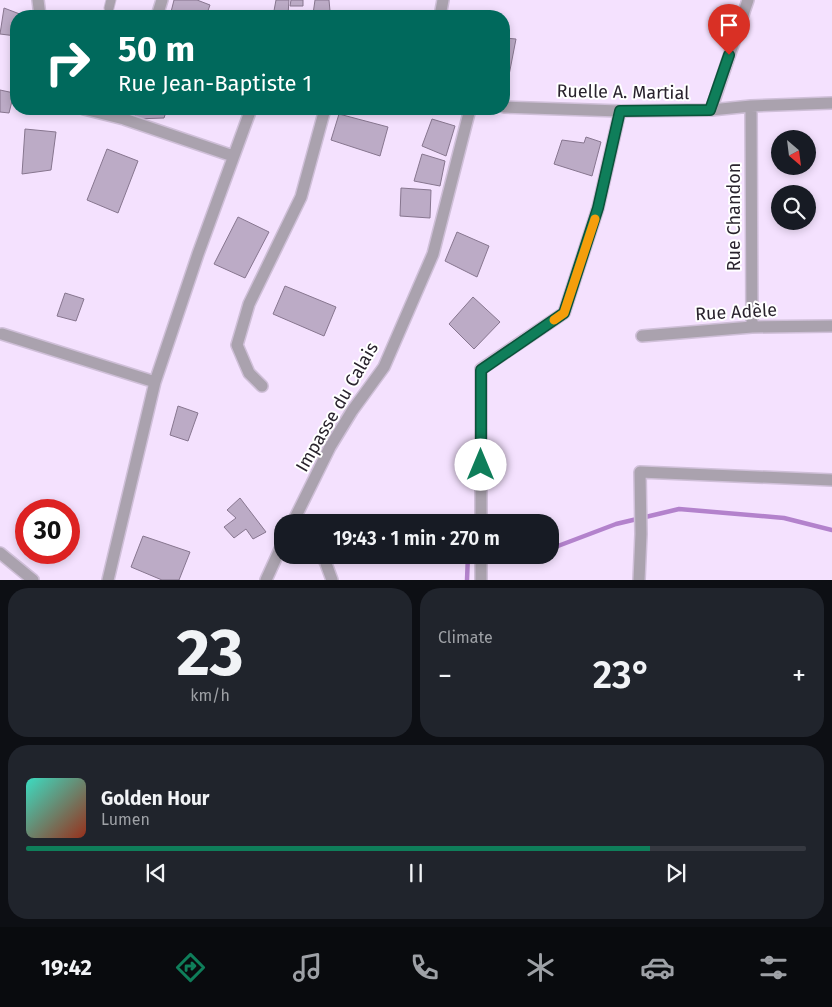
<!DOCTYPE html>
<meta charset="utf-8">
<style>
body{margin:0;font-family:"Fira Sans",sans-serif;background:#20242c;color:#f1f3f6;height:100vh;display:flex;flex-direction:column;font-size:19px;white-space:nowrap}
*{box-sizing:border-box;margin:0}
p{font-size:16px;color:#9ea1a6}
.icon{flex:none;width:28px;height:28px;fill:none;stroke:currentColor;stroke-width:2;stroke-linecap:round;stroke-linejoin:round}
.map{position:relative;height:580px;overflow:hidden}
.details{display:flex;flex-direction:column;gap:8px;padding:8px;background:#0d0f14;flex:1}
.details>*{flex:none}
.guide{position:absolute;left:10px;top:10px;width:500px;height:105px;border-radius:20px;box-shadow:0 2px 8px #0003;background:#00695c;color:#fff;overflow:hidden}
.needle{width:32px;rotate:152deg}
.buttons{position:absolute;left:771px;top:130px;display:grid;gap:10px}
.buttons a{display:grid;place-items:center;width:45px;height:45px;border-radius:50%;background:#171b24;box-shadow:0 2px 8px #0003;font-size:25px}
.speed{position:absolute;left:15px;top:499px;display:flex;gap:10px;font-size:25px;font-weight:700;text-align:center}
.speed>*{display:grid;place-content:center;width:65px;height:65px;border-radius:50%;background:#171b24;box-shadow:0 2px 8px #0003;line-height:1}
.speed .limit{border:8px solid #d22;background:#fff;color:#111}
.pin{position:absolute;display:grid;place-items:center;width:42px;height:42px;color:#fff;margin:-51px -21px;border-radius:50% 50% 50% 0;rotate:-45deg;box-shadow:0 0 5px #0007}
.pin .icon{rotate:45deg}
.me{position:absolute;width:55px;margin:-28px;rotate:0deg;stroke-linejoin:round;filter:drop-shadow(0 0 4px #0008)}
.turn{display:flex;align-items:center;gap:18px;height:105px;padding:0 25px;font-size:22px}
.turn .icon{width:65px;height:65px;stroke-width:2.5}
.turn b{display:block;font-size:35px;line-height:42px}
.big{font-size:38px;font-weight:600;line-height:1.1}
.details .widget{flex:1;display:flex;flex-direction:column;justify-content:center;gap:8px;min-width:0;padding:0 18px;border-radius:20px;background:#20242c}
.details .dial{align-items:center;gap:0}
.dial b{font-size:65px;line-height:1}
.song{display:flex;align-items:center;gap:15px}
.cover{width:60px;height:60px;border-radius:8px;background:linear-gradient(135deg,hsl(170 70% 55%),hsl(10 70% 35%))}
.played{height:5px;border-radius:2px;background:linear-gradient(90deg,#0f7e5a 80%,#363941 80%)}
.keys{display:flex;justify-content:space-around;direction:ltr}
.heat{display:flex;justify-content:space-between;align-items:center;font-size:28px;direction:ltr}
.details .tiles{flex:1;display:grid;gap:8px;grid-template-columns:1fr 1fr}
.widget:last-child{grid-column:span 2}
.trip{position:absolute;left:274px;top:514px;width:285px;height:50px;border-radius:20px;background:#171b24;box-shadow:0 2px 8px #0003;font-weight:600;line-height:50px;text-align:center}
.tabs{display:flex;height:80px;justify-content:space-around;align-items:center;background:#090b0e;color:#9ea1a6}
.tabs .icon{width:35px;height:35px}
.tabs .active{color:#0f7e5a}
.tabs b{font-size:22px;color:#f1f3f6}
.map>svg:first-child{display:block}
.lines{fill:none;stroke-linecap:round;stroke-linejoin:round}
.stream{stroke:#b382cc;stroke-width:4.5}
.building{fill:#bcabc6;stroke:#87768f}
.pedestrian-casing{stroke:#cfbfd8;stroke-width:11}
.minor-casing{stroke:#cfbfd8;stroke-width:14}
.pedestrian{stroke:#aaa2ae;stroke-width:9}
.minor{stroke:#aaa2ae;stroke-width:11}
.route-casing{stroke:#0a523a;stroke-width:12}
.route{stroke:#0f7e5a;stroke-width:9}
.slow{stroke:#f59e0b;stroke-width:9}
.labels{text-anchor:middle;stroke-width:4;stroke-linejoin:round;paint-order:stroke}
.street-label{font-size:18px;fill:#29232d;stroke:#fff}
</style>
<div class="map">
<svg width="832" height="580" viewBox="0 0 832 580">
<rect width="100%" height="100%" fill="#f4e1fe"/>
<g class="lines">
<path class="stream" d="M550,549L616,524L679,509L784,518L832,530
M467,580L468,555"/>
</g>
<path class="building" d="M174,0H197L210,5L206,16H170Z
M276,0H289L288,15L273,16Z
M291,0H303V6H290Z
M315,0H329L330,11L313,14Z
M4,8L25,16H16V36L0,34Z
M504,38L516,39L504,101Z
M0,90L14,93L9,113L0,112Z
M137,109H167L164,118L134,119Z
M339,114L388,127L380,156L331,140Z
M432,119L455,126L446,156L422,146Z
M25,129L56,132L51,170L22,174Z
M586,137L601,142L592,176L554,164L562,140L584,143Z
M107,149L138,161L118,213L87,200Z
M422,154L445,161L440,186L414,181Z
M401,188L431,190L430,218L400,216Z
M238,217L269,232L245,278L214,264Z
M457,232L489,246L477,277L445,261Z
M285,286L336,307L324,336L273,314Z
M65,293L84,299L76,321L57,316Z
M473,297L500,322L474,349L449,324Z
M178,406L198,413L188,441L170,435Z
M240,498L266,532L253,539L246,529L234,538L224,527L236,518L227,510Z
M143,536L190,552L179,580H162L131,567Z"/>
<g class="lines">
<g class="pedestrian-casing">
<path id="pedestrian" d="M109,8L111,0"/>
</g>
<g class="minor-casing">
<path id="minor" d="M38,0L40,16
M157,16L162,0
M440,16L443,0
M751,106L752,327
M504,107L620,111L711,110L751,106L832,103
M84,109L124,119L233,156
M711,110L748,0
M2,334L155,382
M642,336L752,327L832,326
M262,386L249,373L237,345L249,304L301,197L325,109
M293,522L330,447L352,411L384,367L433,254L470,109
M481,522V369L564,313L598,208L620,111
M0,553L33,580
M319,555L325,561L332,580
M481,555V580
M108,580L155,382L198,254L251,109
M266,580L282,545
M639,580L641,534L640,472L832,480"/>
</g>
<use href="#pedestrian" class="pedestrian"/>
<use href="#minor" class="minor"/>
</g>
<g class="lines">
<g class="route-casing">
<path id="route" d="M481,465V370L564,313L598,208L620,111L710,110L729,55"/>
</g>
<use href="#route" class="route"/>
<path class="slow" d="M554,320L564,313L595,219"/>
</g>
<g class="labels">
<g class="street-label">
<text transform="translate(623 92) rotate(1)" y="6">Ruelle A. Martial</text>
<text transform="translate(734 217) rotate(-90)" y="6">Rue Chandon</text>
<text transform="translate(736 312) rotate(-3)" y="6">Rue Adèle</text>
<text transform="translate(337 407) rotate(-60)" y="6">Impasse du Calais</text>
</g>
</g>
</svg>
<div class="buttons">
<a><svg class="needle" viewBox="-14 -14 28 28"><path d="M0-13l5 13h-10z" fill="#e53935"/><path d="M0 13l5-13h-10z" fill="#9ea1a6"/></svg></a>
<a><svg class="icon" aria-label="search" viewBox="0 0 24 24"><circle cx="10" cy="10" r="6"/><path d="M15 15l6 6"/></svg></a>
</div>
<div class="speed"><div class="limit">30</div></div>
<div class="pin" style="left:729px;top:55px;background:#d93025"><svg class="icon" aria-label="arrive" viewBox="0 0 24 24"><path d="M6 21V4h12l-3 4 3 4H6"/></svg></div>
<svg class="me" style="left:481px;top:465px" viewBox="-20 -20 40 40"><circle r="19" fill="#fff"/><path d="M0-13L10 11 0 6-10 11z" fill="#0f7e5a"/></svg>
<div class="trip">19:43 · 1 min · 270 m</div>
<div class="guide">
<div class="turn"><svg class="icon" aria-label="right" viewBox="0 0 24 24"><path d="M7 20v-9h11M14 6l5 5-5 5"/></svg><div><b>50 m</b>Rue Jean-Baptiste 1</div></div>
</div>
</div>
<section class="details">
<div class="tiles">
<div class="widget dial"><b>23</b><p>km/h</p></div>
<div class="widget"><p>Climate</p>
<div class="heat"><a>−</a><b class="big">23°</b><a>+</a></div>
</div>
<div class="widget">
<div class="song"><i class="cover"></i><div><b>Golden Hour</b><p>Lumen</p></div></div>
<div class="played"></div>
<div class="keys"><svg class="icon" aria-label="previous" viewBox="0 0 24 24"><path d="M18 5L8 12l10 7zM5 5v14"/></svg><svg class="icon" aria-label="pause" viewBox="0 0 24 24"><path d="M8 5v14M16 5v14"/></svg><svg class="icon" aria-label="next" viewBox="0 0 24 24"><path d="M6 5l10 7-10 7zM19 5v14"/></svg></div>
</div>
</div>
</section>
<nav class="tabs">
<b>19:42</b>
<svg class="icon active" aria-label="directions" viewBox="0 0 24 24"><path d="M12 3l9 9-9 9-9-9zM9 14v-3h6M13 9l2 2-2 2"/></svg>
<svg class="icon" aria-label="music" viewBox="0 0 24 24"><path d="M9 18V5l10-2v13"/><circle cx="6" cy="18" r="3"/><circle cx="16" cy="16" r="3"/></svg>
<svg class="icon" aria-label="phone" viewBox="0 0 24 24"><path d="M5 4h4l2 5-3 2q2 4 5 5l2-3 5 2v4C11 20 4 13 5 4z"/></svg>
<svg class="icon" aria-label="climate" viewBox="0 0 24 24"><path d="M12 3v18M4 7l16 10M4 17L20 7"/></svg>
<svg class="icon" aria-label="car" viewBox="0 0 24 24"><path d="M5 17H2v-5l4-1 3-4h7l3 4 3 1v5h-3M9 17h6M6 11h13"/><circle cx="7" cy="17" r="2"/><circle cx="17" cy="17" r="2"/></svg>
<svg class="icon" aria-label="filters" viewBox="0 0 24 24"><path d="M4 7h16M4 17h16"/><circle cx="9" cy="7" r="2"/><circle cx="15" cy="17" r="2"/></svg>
</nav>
